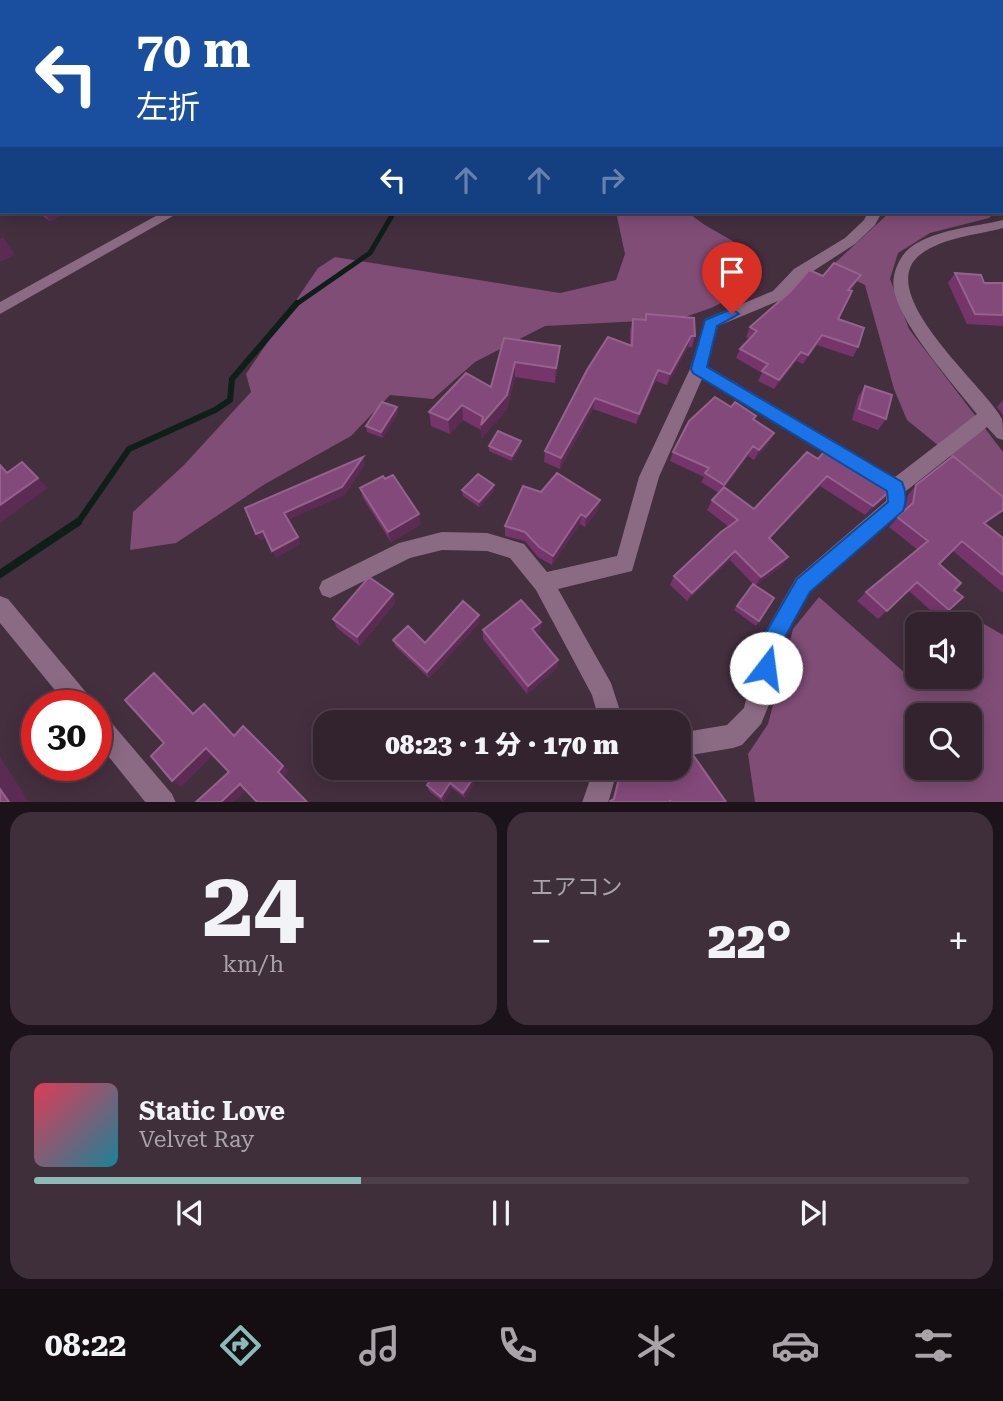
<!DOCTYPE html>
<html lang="ja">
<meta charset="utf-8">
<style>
body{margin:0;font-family:"Roboto Serif","Noto Sans JP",serif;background:#3e2f3b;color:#f1f3f6;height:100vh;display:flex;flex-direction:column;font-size:26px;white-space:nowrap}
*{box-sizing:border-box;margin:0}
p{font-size:23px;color:#a9a4aa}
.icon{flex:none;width:38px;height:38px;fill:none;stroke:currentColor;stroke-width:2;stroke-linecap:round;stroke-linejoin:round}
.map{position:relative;height:802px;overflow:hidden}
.panel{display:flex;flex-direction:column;gap:10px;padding:10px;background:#1c131a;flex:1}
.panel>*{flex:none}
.top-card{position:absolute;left:0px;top:0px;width:1004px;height:214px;box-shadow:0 4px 18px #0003,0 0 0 2px #4e404b;background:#1a4fa0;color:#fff;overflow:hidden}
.buttons{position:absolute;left:905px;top:612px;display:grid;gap:14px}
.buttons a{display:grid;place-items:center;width:77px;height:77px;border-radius:14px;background:#33232f;box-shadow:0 4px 18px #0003,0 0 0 2px #4e404b;font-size:35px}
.speed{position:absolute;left:21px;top:690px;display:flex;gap:14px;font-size:35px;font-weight:700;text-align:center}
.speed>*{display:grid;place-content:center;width:91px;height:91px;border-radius:50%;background:#33232f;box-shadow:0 4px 18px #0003,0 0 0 2px #4e404b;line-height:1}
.speed .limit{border:10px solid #d22;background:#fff;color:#111}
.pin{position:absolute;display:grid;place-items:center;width:60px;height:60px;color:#fff;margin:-72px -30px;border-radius:50% 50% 50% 0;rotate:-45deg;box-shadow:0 0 7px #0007}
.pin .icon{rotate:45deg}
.me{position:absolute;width:77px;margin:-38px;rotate:15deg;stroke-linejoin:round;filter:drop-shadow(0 0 5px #0008)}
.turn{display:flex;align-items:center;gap:24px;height:147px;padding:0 21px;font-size:32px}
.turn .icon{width:91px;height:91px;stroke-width:2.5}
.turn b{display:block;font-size:49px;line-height:60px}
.lanes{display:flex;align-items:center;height:66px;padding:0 21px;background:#0003;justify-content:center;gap:35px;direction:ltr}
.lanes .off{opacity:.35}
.big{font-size:52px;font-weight:800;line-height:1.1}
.panel .card{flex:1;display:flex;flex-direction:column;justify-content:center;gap:10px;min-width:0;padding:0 24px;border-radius:21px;background:#3e2f3b}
.panel .dial{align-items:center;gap:0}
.dial b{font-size:91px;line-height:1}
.song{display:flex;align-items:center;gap:21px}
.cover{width:84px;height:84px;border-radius:10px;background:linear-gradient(135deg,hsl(350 70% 55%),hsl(190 70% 35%))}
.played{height:7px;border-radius:4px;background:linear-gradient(90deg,#8bbbb9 35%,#4e404b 35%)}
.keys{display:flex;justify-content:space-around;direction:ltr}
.heat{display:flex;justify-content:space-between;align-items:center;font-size:38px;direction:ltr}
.panel .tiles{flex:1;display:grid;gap:10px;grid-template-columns:1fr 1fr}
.card:last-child{grid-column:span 2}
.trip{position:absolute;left:313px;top:710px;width:378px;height:70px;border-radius:21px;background:#33232f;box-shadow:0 4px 18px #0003,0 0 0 2px #4e404b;font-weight:800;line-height:70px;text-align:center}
.menu{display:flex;height:112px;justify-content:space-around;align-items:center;background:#140e13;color:#a9a4aa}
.menu .icon{width:49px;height:49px}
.menu .current{color:#8bbbb9}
.menu b{font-size:32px;color:#f1f3f6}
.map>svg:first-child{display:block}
.green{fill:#804d76;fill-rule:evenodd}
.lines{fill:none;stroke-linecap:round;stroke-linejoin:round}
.stream-far3{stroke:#0e1e19;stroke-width:3.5}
.stream-far2{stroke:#0e1e19;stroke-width:5}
.stream-far1{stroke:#0e1e19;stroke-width:6}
.stream{stroke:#0e1e19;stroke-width:8}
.minor{fill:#8b6b84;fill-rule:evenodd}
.wall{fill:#75356b}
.shaded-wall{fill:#5b2b53}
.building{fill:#83497a;stroke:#95628d;stroke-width:2}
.route{fill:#1a73e8;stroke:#114b97;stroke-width:2}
</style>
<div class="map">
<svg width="1003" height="803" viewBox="0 0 1003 803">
<rect width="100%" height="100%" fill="#442f3f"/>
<path class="green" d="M616,212H688C709,232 739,239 759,262L750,288L711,308L679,319L545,326L475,362L433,399L390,395L351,436L265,484L176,543L130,550L133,512L184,465L251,392L246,374L318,268L335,257L560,293L616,280L625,254Z
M890,212H995L989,218L930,233L898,253L890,279L909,329L1003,452V505L988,486L907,420L894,389L865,285L834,270L836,262Z
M819,597L905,673L917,663V677H970V625H963L972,617L1003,635V802H755L748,754L768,724L793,629ZM917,716H970V768H917Z"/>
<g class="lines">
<path class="stream-far3" d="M740,2L758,0"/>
<path class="stream-far2" d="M295,305L370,253L394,212"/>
<path class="stream-far1" d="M77,524L129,449L215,410L230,400L232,379L297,303"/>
<path class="stream" d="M0,574L78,522"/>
<path class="minor" d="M84,0H96L82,2Z
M229,0H239L228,2Z
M323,0H339L341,2H324Z
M354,0H366L352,2Z
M980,0H992L978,2Z
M0,26H2V34H0Z
M2,122V130L0,131V123Z
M163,212H180L0,314V302Z
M868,212H882L875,225L855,244L804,277L783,299L718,326L707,366L856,454L858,459L856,464L849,467L842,464L702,379L659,477L632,571L558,589L611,683L624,723H600L592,695L536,590L510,558L487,551L442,550L410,558L330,598L322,595L319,588L322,581L399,543L442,532L487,533L524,544L547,572L617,556L639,477L690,369L705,319L773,291L794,269L845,238L864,220Z
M1003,220V228C977,235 944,237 921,254C870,292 986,387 1002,419C1003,424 1003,434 1003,440L997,438L987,427L906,491L903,511L810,592L782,644L773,695L761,724L742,745L733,748L679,757V733L727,725L744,708L760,641L796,578L886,501V491L878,483L881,477L888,475L895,477L977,414C954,385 901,326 894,290C891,275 899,256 911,247C936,229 974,227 1003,220Z
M0,596L8,599L90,697L94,705H67L0,623Z
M96,710L104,714L172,794L176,803H146L96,741Z
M594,768H618L608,803H582Z"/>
</g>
<path class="wall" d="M37,212H68L50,221Z
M955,273L984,283H1003V326L967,324L948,283Z
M823,276L855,285L851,291L838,319L858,347L853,357L817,345L803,364L797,361L774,389L758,381L762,373L736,358L740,349L750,339L746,337L750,327Z
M646,314L695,336L692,347H688L667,385L656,381L636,424L593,409L560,469L544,462L545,451L630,346V330L633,319L645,320Z
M504,338L560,346L555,383L515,377L507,409L481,439V430L463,420L450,434L431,426L429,412L491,387Z
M865,386L886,419L878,430L852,420L858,397Z
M1003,400V415L997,407Z
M397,407L398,413L383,438L367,432L366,426Z
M731,407L756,416L754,420L769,443L754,460L748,456L725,487L754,509L818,459L891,490L883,500L865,515L820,486L770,539L788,557L782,566L755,586L774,598L756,626L734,610L753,584L730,560L687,601L670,585L674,576L729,527L707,510L712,500L719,493L701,482L704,477L670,461L673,452Z
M521,441V446L512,461L489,451V446Z
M494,485V491L479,507L463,496L462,490Z
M916,485L986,524L1003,538V593L952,550L939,564L954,590L949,610L939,618L908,590L878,619L857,601L866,592L918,550L889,527L905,510L908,495Z
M360,488L421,524L391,542L363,498Z
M541,492L600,500L598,510L585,527L580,524L552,565L538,557L525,541L505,536V526Z
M393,594L395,603L360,646L337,628L333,619Z
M480,622L429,678L395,646L393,640L425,643Z
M541,622L540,631L536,634L558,660L557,668L527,694L483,639V630Z
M428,768H484L465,798L452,788L443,802L429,791L427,785L435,774Z
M620,775L726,802H609L612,800L617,781Z"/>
<path class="shaded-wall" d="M2,182V200L0,201V183Z
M44,212H68L50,221Z
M3,237L15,255L0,262V239Z
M861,275L855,285L843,300L848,290Z
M822,335L817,345L803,364L808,355Z
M691,336L688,347L667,385L670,374Z
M560,346L559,360L555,383L556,368Z
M801,352L797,361L774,389L779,380Z
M515,362V377L507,409L481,439V425Z
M658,370L656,381L636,424L639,414Z
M595,398L593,409L560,469L561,458Z
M462,405L463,420L450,434L448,420Z
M397,407L398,413L383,438L381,432Z
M774,433L769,443L754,460L759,450Z
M521,441V446L512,461V456Z
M753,446L748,456L720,494L724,485Z
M363,457L365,465L345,495L288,520L284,513Z
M827,476L820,486L763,547L769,538Z
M38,478L48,488L0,523V505Z
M494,485V491L479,507V502Z
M891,490L883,500L865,515L873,506Z
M600,500L598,510L585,527L586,517Z
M1003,510V511L974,533L984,523Z
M419,514L421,524L391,542L388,532Z
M581,514L580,524L552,565L553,556Z
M263,531L267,538L260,541L256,534Z
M298,537L301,544L276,558L272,551Z
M735,551L730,560L687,601L692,593Z
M788,557L782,566L755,586L761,577Z
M393,594L395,603L360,646L357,637Z
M479,615L480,622L429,678L427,672Z
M541,622L540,631L531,638L532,629Z
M558,660L557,668L527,694L528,686Z
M154,673L163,681L201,721L193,714Z
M243,726L289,771L284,777L308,802L278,772Z
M206,748L214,754L181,787L172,781Z
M0,757L29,802H9L0,789Z
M480,768H484L465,798L463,793Z
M450,783L452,788L443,802L441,797Z
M240,784L247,790L234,802H221Z"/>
<path class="building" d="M932,0H976L981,2H928Z
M990,0H1003V37V2H986Z
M834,263L861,275L848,290L852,291L838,319L864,328L858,347L822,335L808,355L801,352L779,380L762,371L768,364L740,349L757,331L750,327L791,291L809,270L823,276Z
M955,273L981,275L984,283H1003V315L975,314Z
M646,314L694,318L695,336H691L670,374L658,370L639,414L595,398L561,458L545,451L587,370L608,337L632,346L633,319L646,320Z
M504,338L560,346L556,368L515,362L507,395L481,425L483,417L462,405L448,420L429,412L466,373L491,387Z
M865,386L892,395L886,419L859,409Z
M715,397L731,407L735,402L756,416L753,419L774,433L759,450L753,446L724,485L705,473L709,468L673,452L689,421Z
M382,402L397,407L381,432L366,426Z
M498,431L521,441L512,456L489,446Z
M829,446L891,485V490L873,506L827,476L769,538L788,557L761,577L735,551L692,593L674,576L721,532L738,520L712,500L724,487L754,509L807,452L818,459Z
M953,456L1003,497V510L984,523L1003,538V575L962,541L939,564L961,583L954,590L963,597L949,610L917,582L887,611L866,592L928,541L897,517L913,503L916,485Z
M363,457L342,487L284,513L298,537L272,551L263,531L256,534L245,508Z
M22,462L38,478L0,505V465L7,473Z
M557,473L600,500L586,517L581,514L553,556L539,547L525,532L505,526L523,486L541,492Z
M478,474L494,485L479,502L462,490Z
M393,475L419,514L388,532L360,488L383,476L385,479Z
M369,577L393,594L357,637L333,619Z
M753,584L774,598L759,621L737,606Z
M521,600L541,622L532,629L558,660L528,686L483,630Z
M463,601L479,615L427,672L393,640L408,626L425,643Z
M154,673L193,714L204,704L234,736L243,726L283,766L278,772L307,802H257L240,784L221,802H196L229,772L206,748L172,781L151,756L164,743L125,700Z
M691,752L726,802H671L670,800V802H610V801L614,799L620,775L647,780L666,768H679V760Z
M433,768H480L463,793L450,783L441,797L427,785L437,771Z
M0,789L9,802H0Z"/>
<path class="route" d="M732,309L739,314L717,326L707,367L902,482C906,490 907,502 903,511L810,592L781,644L774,675L766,679L759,675L756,668L761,641L797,579L888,502L887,491L693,373L691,369L705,320Z"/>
</svg>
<div class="buttons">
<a><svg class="icon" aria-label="sound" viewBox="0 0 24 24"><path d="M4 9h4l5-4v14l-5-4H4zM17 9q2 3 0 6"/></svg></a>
<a><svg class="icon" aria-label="search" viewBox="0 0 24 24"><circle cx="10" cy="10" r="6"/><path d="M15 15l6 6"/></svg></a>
</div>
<div class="speed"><div class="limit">30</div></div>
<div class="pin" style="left:732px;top:314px;background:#d93025"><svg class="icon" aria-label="arrive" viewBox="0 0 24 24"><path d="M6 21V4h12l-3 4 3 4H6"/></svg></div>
<svg class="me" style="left:766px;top:668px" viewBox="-20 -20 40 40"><circle r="19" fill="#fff"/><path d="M0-13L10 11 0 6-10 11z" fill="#1a73e8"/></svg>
<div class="trip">08:23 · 1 分 · 170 m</div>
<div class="top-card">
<div class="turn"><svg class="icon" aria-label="left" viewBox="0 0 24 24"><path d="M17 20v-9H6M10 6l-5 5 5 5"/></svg><div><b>70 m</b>左折</div></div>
<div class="lanes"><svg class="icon" aria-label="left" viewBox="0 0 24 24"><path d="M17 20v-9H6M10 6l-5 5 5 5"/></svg><svg class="icon off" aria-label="ahead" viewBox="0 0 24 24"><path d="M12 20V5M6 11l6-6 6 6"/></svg><svg class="icon off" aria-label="ahead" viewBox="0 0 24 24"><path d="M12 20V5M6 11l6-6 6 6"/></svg><svg class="icon off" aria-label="right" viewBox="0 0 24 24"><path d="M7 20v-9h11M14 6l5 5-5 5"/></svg></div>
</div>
</div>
<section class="panel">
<div class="tiles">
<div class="card dial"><b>24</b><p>km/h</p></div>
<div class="card"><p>エアコン</p>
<div class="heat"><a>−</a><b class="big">22°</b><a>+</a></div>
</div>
<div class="card">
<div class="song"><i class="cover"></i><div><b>Static Love</b><p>Velvet Ray</p></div></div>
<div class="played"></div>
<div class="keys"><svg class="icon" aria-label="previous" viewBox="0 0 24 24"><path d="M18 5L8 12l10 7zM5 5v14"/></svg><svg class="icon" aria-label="pause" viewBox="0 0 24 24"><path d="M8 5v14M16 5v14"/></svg><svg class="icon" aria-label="next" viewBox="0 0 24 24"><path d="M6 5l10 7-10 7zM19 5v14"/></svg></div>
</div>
</div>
</section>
<nav class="menu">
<b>08:22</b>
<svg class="icon current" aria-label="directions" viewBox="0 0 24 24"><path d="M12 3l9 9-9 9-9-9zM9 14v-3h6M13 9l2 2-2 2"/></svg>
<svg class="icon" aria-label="music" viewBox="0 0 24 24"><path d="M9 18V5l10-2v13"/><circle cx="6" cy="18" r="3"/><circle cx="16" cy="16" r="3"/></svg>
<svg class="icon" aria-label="phone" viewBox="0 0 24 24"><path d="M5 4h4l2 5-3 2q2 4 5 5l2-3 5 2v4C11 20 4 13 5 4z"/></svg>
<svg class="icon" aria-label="climate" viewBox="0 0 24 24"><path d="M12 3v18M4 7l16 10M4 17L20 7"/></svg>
<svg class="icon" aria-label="car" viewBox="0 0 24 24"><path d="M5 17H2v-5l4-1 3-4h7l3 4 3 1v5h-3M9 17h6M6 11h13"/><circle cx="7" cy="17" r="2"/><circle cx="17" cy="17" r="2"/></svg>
<svg class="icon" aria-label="filters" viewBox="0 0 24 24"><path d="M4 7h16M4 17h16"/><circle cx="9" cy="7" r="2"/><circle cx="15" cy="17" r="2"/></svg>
</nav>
